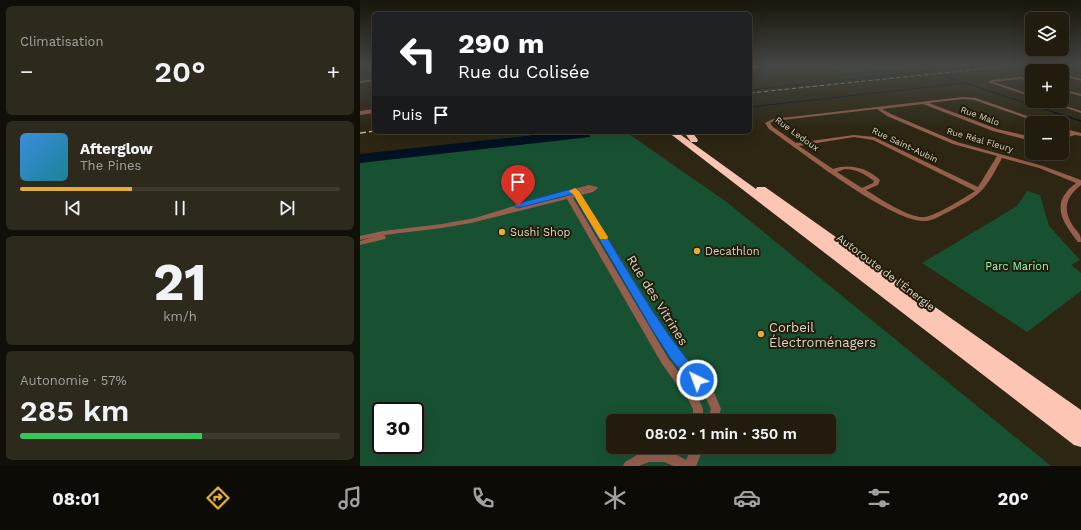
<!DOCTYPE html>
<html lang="fr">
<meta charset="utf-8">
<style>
body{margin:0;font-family:"Work Sans",sans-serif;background:#2d291c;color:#f1f3f6;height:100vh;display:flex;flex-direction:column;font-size:15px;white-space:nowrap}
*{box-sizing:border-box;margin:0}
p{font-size:13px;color:#a2a19e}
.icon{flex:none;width:22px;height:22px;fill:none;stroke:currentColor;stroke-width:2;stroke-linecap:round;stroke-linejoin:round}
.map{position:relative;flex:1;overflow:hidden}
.side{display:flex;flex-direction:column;gap:6px;padding:6px;background:#120f08;width:360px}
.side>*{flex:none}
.banner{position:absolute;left:12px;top:12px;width:380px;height:122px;border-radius:6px;box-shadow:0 4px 16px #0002,0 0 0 1px #3e3a2e;background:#202124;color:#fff;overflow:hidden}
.buttons{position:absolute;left:665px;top:12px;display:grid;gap:8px}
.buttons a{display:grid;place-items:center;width:44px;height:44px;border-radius:6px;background:#211c0e;box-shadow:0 4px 16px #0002,0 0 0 1px #3e3a2e;font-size:20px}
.speed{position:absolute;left:12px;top:402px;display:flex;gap:8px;font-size:20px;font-weight:700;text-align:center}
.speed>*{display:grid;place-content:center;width:52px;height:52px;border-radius:50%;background:#211c0e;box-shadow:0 4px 16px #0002,0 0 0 1px #3e3a2e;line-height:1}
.speed .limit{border:2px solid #111;border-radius:6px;background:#fff;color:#111}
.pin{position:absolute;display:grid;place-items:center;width:34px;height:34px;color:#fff;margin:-41px -17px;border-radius:50% 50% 50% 0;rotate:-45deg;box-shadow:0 0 4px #0007}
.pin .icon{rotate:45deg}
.me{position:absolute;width:44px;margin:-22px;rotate:318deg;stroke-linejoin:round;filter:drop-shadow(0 0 3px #0008)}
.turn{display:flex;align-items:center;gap:14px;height:84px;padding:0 20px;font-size:18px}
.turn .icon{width:52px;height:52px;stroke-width:2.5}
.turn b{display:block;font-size:28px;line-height:34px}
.then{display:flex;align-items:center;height:38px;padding:0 20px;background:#0003;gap:8px;font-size:15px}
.big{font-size:30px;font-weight:600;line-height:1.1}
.side .card{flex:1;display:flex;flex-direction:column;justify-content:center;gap:6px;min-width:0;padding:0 14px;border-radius:6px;background:#2d291c}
.side .dial{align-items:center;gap:0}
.dial b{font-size:52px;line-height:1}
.song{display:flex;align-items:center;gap:12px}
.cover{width:48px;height:48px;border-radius:6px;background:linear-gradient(135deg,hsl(210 70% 55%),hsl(190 70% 35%))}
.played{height:4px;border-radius:2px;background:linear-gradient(90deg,#e4ad35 35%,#3e3a2e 35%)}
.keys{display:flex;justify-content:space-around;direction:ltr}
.heat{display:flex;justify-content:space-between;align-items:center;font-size:22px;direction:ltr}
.charge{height:6px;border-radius:3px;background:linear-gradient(90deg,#34c759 57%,#3e3a2e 0)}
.trip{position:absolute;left:246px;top:414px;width:230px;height:40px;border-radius:6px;background:#211c0e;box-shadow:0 4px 16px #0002,0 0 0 1px #3e3a2e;font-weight:600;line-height:40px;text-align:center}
.tabs{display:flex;height:64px;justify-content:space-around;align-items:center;background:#0d0b06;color:#a2a19e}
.tabs .icon{width:28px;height:28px}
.tabs .active{color:#e4ad35}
.tabs b{font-size:18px;color:#f1f3f6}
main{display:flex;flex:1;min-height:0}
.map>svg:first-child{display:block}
.green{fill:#185132;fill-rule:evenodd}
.water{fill:#001121}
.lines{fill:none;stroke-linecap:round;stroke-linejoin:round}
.stream-far1{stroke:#001121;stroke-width:1}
.stream{stroke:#001121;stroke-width:1.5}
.minor{fill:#955e4d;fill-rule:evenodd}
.tertiary{fill:#955e4d;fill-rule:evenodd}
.motorway{fill:#fdc5b4;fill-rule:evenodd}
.rail-far1{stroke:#b5b1a3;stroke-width:1;stroke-dasharray:4.5 2.5;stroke-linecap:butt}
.rail{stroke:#b5b1a3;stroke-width:1.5;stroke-dasharray:6 3;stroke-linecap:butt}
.route{fill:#1a73e8;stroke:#114b97}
.slow{fill:#f59e0b}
.poi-dot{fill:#e4ad35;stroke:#221c08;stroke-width:1.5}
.labels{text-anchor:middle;stroke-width:4;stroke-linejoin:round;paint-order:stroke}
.far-street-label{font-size:9px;fill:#dad6ca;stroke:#221c08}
.poi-label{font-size:11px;fill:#dad6ca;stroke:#221c08;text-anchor:start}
.park-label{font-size:11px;fill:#8bfeba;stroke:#221c08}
.street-label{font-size:11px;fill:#dad6ca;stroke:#221c08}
.near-street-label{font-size:13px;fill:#dad6ca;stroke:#221c08}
.near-poi-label{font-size:13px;fill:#dad6ca;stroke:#221c08;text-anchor:start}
</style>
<main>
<section class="side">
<div class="card"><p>Climatisation</p>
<div class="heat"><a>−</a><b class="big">20°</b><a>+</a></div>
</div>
<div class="card">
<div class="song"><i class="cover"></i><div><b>Afterglow</b><p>The Pines</p></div></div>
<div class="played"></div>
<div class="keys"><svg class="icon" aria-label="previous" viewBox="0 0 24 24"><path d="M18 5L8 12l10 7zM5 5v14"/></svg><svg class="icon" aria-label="pause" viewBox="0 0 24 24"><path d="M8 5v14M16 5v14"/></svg><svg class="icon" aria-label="next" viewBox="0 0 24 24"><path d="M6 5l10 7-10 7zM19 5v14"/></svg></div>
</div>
<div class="card dial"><b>21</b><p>km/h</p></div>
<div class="card"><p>Autonomie · 57%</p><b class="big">285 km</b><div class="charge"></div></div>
</section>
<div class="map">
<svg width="721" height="466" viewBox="0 0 721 466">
<rect width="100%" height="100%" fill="#2c2612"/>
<path class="green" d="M469,66H573L486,73Z
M193,132H266L368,203L691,466H0V156ZM21,411H55V445H21ZM253,421H469V447H253Z
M667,191L680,195L689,226L720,260L711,265L721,273V291L667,332L562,263L657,206Z"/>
<path class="water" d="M199,132H229L230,137L0,163V154Z"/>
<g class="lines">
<path class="stream-far1" d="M692,66L721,74
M578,74L696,113
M390,90L569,71L574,73
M390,107L605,83"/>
<path class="stream" d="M693,112L721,121"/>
<path class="minor" d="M661,77L672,80V82L661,79L634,82L672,95V97L628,82L632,80Z
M14,79V81L0,83V81Z
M702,89L721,94V96L702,91Z
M603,97L616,98L687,123H680L614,100L603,99L569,103L637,129L672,137V141L633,131L563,104L522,109L531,114L597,142L683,166L721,180V185C706,197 702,209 713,226C718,233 721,233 721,242H718C701,220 690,203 716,183L679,168L642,158C636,169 630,182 621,191C612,200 599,206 588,212C581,215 573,221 565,221C532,223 439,150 409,129L405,123L413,119ZM517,109L527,116L593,144L637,156L618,187L514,137L494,135L436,143L413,127L410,123L414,121ZM494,137L513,140L615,191C606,197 575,216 565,217C550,219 519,198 506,190L518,185L520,180C508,168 489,163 473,169L439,146ZM485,169C496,169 505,174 514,181L513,183L502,188L477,172Z
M685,101H691L721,111V113Z
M702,128L721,133V136L715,135L702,139V136L710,133L702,131Z
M229,185L237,187L238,188L233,192L221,195L310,339L325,361L353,390L361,409L357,421H347L351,409L345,396L319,367L304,345L216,197L213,198L308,358L337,395L343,409V421H333V409L329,401L302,364L207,199L111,223L82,228L24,235L26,237L25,239L0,245V241L13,237L0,240V236L23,231L82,224L115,218L157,205ZM230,189L219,192L229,189ZM205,195L206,196L162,207Z
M270,447H286L290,451L302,450L309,447H326L324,451L317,455L326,460L332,447H344L336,466H314L304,462H289L279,466H263L265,462L277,455L272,451Z"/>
<path class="tertiary" d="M664,66H672L688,71H681Z
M702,74L721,79V81L702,76Z
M14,109V113L0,115V111Z"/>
<path class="motorway" d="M390,66H400L390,70Z
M308,132H317L396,189L397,187H405L721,410V447L714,445Z
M324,132H332L338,140L337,142H331Z"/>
<path class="rail-far1" d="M390,93L650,66"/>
<path class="rail" d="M0,133L14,131"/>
</g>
<linearGradient id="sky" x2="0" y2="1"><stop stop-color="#18150a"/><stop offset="0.5" stop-color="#454744"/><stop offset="1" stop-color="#454744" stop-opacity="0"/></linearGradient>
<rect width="721" height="131" fill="url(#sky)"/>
<path class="route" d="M215,188L219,191C258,253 293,321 341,376L343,380L341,384L337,385L332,384L311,359L293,331L213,194L158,208L154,206L156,204Z"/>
<path class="slow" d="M215,188L219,191L248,237L247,239H240L213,194L209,191Z"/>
<g class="poi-dot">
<circle cx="142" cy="232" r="4"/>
<circle cx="337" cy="251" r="4"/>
<circle cx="401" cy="334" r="4"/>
</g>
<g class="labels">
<g class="far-street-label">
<text transform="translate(620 116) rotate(20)" y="3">Rue Malo</text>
<text transform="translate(437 134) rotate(36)" y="3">Rue Ledoux</text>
<text transform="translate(620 140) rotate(16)" y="3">Rue Réal Fleury</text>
<text transform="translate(545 145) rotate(25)" y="3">Rue Saint-Aubin</text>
</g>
<g class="poi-label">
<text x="150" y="236">Sushi Shop</text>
<text x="345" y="255">Decathlon</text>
</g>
<g class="park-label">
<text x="657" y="270">Parc Marion</text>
</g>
<g class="street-label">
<text transform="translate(526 272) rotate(37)" y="4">Autoroute de l'Énergie</text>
</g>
<g class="near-street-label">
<text transform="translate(298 300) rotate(58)" y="5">Rue des Vitrines</text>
</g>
<g class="near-poi-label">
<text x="409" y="332">Corbeil<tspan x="409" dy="15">Électroménagers</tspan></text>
</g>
</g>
</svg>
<div class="buttons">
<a><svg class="icon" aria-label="layers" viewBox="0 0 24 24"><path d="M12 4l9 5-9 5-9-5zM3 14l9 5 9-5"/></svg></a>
<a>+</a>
<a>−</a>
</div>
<div class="speed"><div class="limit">30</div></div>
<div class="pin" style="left:158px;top:206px;background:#d93025"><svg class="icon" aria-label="arrive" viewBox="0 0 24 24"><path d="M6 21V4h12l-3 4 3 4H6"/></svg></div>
<svg class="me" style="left:337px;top:380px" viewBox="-20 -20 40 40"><circle r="17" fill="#1a73e8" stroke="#fff" stroke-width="3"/><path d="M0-11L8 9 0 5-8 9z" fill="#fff"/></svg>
<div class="trip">08:02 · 1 min · 350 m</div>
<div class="banner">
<div class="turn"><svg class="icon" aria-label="left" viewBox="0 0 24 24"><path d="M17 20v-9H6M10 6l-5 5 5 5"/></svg><div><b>290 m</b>Rue du Colisée</div></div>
<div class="then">Puis<svg class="icon" aria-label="arrive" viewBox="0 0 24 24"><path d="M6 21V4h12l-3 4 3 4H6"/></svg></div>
</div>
</div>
</main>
<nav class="tabs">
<b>08:01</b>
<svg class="icon active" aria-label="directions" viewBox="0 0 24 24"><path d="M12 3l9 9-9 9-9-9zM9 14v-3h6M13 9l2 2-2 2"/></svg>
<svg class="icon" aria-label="music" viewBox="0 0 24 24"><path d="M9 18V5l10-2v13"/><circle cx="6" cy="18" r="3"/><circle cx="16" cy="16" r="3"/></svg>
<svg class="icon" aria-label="phone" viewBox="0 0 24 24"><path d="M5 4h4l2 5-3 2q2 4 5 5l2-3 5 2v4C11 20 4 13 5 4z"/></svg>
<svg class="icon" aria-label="climate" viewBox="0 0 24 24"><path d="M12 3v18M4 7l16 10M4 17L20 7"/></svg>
<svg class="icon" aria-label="car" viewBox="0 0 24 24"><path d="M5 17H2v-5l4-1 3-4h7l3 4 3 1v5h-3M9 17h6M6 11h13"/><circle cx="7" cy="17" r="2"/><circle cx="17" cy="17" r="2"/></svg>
<svg class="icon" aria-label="filters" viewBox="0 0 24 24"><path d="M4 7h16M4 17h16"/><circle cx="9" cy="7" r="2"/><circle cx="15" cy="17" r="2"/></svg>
<b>20°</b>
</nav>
